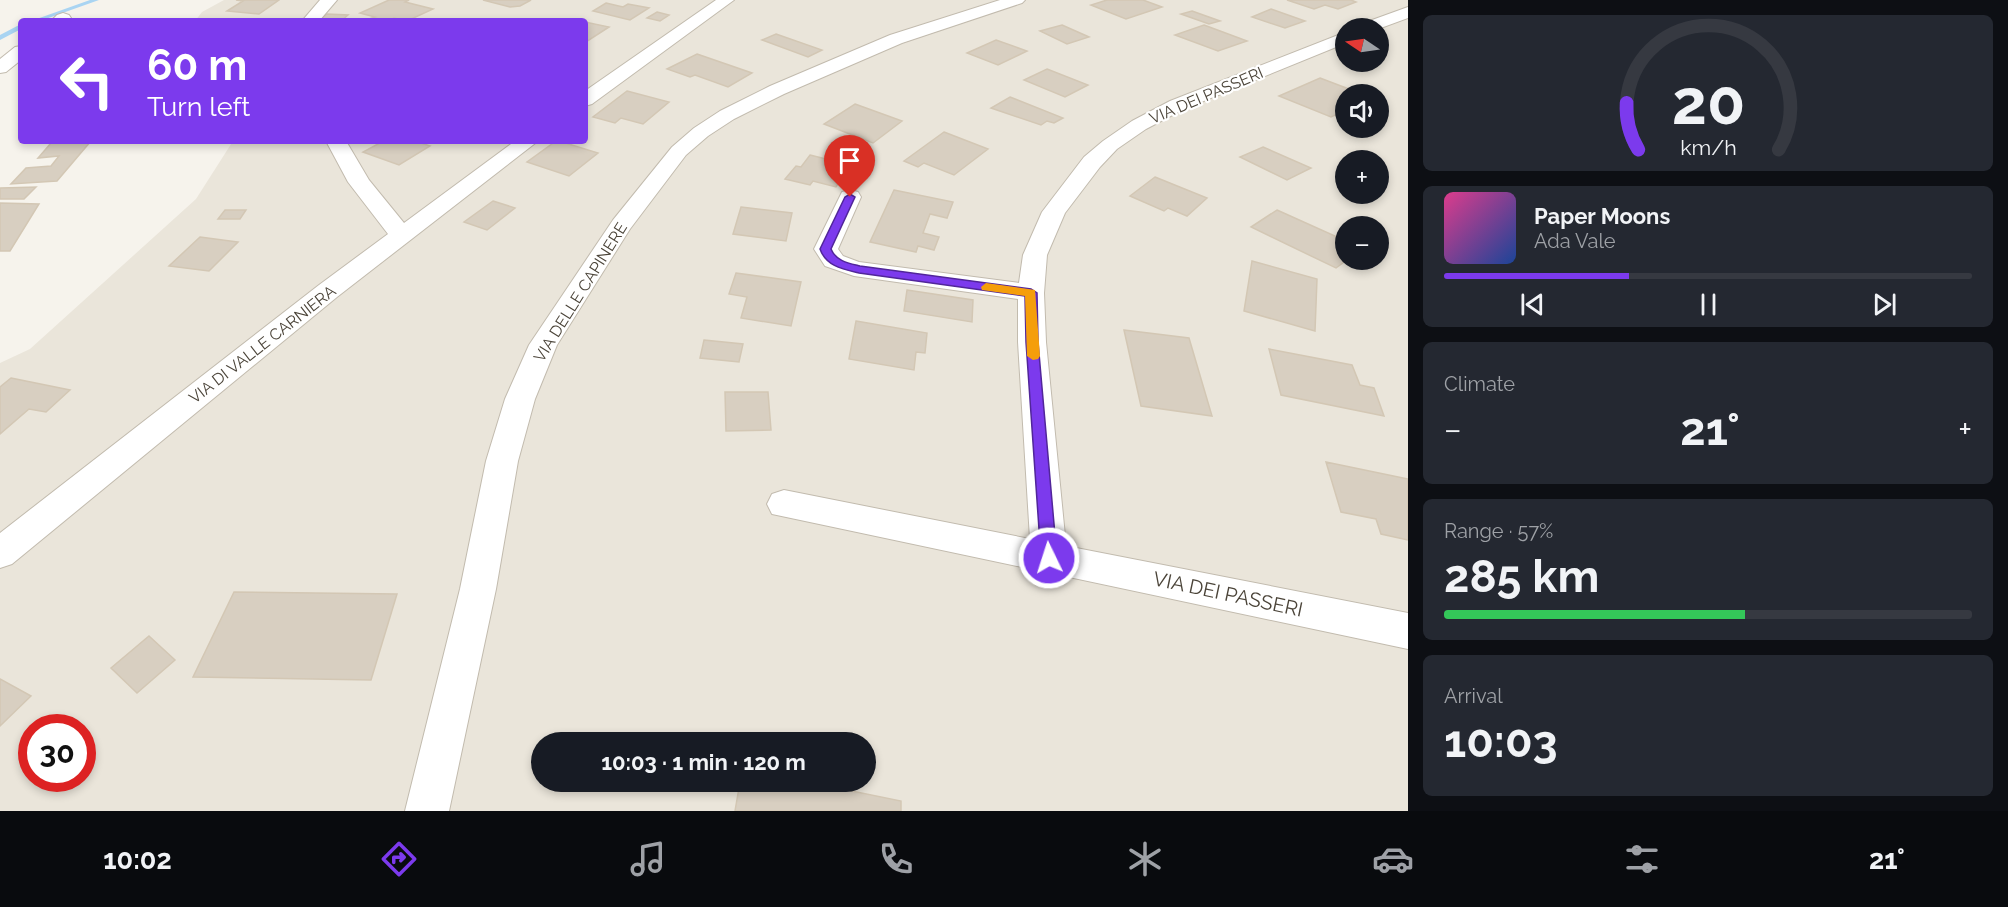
<!DOCTYPE html>
<meta charset="utf-8">
<style>
body{margin:0;font-family:Raleway,sans-serif;background:#242831;color:#f1f3f6;height:100vh;display:flex;flex-direction:column;font-size:22px;white-space:nowrap}
*{box-sizing:border-box;margin:0}
p{font-size:20px;color:#9ea1a6}
.icon{flex:none;width:33px;height:33px;fill:none;stroke:currentColor;stroke-width:2;stroke-linecap:round;stroke-linejoin:round}
.map{position:relative;flex:1;overflow:hidden}
.side{display:flex;flex-direction:column;gap:15px;padding:15px;background:#0d0f14;width:600px}
.side>*{flex:none}
.guide{position:absolute;left:18px;top:18px;width:570px;height:126px;border-radius:6px;box-shadow:0 3px 9px #0003;background:#7c3aed;color:#fff;overflow:hidden}
.needle{width:39px;rotate:283deg}
.buttons{position:absolute;left:1335px;top:18px;display:grid;gap:12px}
.buttons a{display:grid;place-items:center;width:54px;height:54px;border-radius:50%;background:#171b24;box-shadow:0 3px 9px #0003;font-size:30px}
.speed{position:absolute;left:18px;top:714px;display:flex;gap:12px;font-size:30px;font-weight:700;text-align:center}
.speed>*{display:grid;place-content:center;width:78px;height:78px;border-radius:50%;background:#171b24;box-shadow:0 3px 9px #0003;line-height:1}
.speed .limit{border:9px solid #d22;background:#fff;color:#111}
.pin{position:absolute;display:grid;place-items:center;width:51px;height:51px;color:#fff;margin:-62px -26px;border-radius:50% 50% 50% 0;rotate:-45deg;box-shadow:0 0 6px #0007}
.pin .icon{rotate:45deg}
.me{position:absolute;width:66px;margin:-33px;rotate:356deg;stroke-linejoin:round;filter:drop-shadow(0 0 4px #0008)}
.turn{display:flex;align-items:center;gap:21px;height:126px;padding:0 30px;font-size:27px}
.turn .icon{width:78px;height:78px;stroke-width:2.5}
.turn b{display:block;font-size:42px;line-height:51px}
.big{font-size:45px;font-weight:700;line-height:1.1}
.side .tile{flex:1;display:flex;flex-direction:column;justify-content:center;gap:9px;min-width:0;padding:0 21px;border-radius:9px;background:#242831}
.side .dial{align-items:center;gap:0}
.dial svg{height:156px;overflow:visible;fill:none;stroke:#363941;stroke-width:7;stroke-linecap:round;text-anchor:middle}
.dial text{fill:#f1f3f6;stroke:none}
.song{display:flex;align-items:center;gap:18px}
.cover{width:72px;height:72px;border-radius:9px;background:linear-gradient(135deg,hsl(330 70% 55%),hsl(220 70% 35%))}
.played{height:6px;border-radius:3px;background:linear-gradient(90deg,#7c3aed 35%,#363941 35%)}
.keys{display:flex;justify-content:space-around;direction:ltr}
.heat{display:flex;justify-content:space-between;align-items:center;font-size:33px;direction:ltr}
.charge{height:9px;border-radius:4px;background:linear-gradient(90deg,#34c759 57%,#363941 0)}
.trip{position:absolute;left:531px;top:732px;width:345px;height:60px;border-radius:30px;background:#171b24;box-shadow:0 3px 9px #0003;font-weight:700;line-height:60px;text-align:center}
.tab-bar{display:flex;height:96px;justify-content:space-around;align-items:center;background:#090b0e;color:#9ea1a6}
.tab-bar .icon{width:42px;height:42px}
.tab-bar .current{color:#7c3aed}
.tab-bar b{font-size:27px;color:#f1f3f6}
main{display:flex;flex:1;min-height:0}
.map>svg:first-child{display:block}
.residential{fill:#eae5da;fill-rule:evenodd}
.lines{fill:none;stroke-linecap:round;stroke-linejoin:round}
.stream{fill:#a9d4f2;fill-rule:evenodd}
.building{fill:#d8cfc1;stroke:#d3c7b4;stroke-width:1.5}
.minor-casing{stroke:#c2bbae;stroke-width:2}
.minor{fill:#fff;fill-rule:evenodd}
.route{fill:#7c3aed;stroke:#51269a;stroke-width:1.5}
.slow{fill:#f59e0b}
.labels{text-anchor:middle;stroke-width:4.5;stroke-linejoin:round;paint-order:stroke}
.street-label{font-size:16px;fill:#4b4439;stroke:#fff}
.near-street-label{font-size:20px;fill:#4b4439;stroke:#fff}
</style>
<main>
<div class="map">
<svg width="1408" height="811" viewBox="0 0 1408 811">
<rect width="100%" height="100%" fill="#f6f3ec"/>
<path class="residential" d="M224,0H1408V811H0V363L30,349L196,199L233,141H585V21H195L202,12ZM1346,28H1378V62H1346ZM1346,94H1378V128H1346ZM1346,160H1378V194H1346ZM1346,226H1378V260H1346ZM32,728H82V778H32ZM542,742H866V782H542Z"/>
<g class="lines">
<path class="stream" d="M90,0H99L40,21H31Z
M21,24V29L0,40V35Z"/>
</g>
<path class="building" d="M236,0H279L259,14L227,11L243,1Z
M389,0H409L405,2L433,9L407,21L394,18L389,21H376L369,19L375,17L360,13Z
M483,0H531L520,6L510,7Z
M1107,0H1143L1162,7L1126,19L1091,5Z
M1287,0H1351L1356,2L1338,9L1325,5L1314,9Z
M606,3L623,7L628,4L649,8L630,20L593,11Z
M1271,9L1305,21L1285,28L1252,17Z
M1192,11L1220,21L1209,24L1181,14Z
M657,12L669,15L660,21L647,18Z
M327,14L348,15L341,21H318Z
M585,22L609,27L586,42Z
M1062,25L1089,37L1067,44L1040,31Z
M1204,25L1247,41L1218,51L1175,35Z
M776,34L822,50L808,57L762,40Z
M996,40L1027,51L998,65L967,53Z
M697,54L752,73L728,87L695,75L690,77L667,69Z
M1047,69L1088,85L1065,97L1024,80Z
M1320,78L1362,94H1346V110L1331,117L1279,96Z
M627,91L669,102L643,124L621,118L615,123L593,117Z
M1010,97L1063,118L1054,123L1047,121L1041,125L991,108Z
M855,104L902,121L873,143L824,124Z
M944,132L988,149L954,175L924,163L918,167L904,161Z
M91,141L57,181L11,184L26,168L51,166L59,156L38,158L51,143Z
M371,141H415L430,146L399,165L363,152L378,144Z
M556,141H559L598,153L569,176L527,162Z
M1263,147L1311,168L1287,180L1240,157Z
M810,155L850,165L836,187L813,181L810,185L785,179L796,166L801,167Z
M1155,177L1207,198L1187,216L1168,208L1164,211L1130,196Z
M36,187L24,199H0V188Z
M894,190L953,202L947,218L930,214L923,233L939,237L934,250L918,246L916,252L870,242Z
M493,201L515,208L487,230L464,222Z
M0,203L39,204L10,251H0Z
M741,207L792,213L786,241L733,234Z
M225,210H246L240,219H218Z
M1277,210L1346,241L1347,260L1336,268L1251,227Z
M200,237L238,242L209,271L169,266Z
M1252,261L1317,279L1315,331L1244,311Z
M736,273L801,282L791,326L741,318L747,297L729,294Z
M907,290L973,300L972,322L904,311Z
M856,321L927,333L925,353L916,352L914,370L849,359Z
M1124,330L1189,338L1212,416L1141,406Z
M704,340L743,344L739,362L700,358Z
M1269,349L1352,365L1360,385L1374,388L1384,416L1281,395Z
M11,378L70,390L46,412L29,409L0,434V387Z
M725,392H768L771,430L726,431Z
M1326,462L1408,479V540L1381,534L1376,519L1341,512Z
M234,592L397,594L371,680L193,677Z
M149,636L175,660L137,693L111,668Z
M0,679L31,696L0,726Z
M740,782H808L901,801V811H735Z"/>
<g class="lines">
<g class="minor-casing">
<path id="minor" d="M320,0H337L319,21H302Z
M716,0H734L592,104L585,106V91Z
M1000,0H1025L1022,3L902,43L784,94L734,119L708,136L686,155L630,229L557,345L535,399L518,461L496,589L449,811H405L460,589L486,461L505,399L529,345L613,220L672,147L694,128L720,111L770,86L890,35Z
M1408,7V18L1378,29L1359,28L1361,24Z
M63,13L69,15L71,18L69,21H51L57,15Z
M1346,32V43L1184,109L1146,129L1117,149L1100,167L1065,213L1047,255L1044,293L1046,342L1066,546L1408,613V649L772,514L767,504L772,494L784,490L1030,539L1018,342V299L854,276L825,266L814,249L842,192L850,190L858,192L861,197L838,249L843,256L859,262L1019,283L1023,255L1042,212L1084,157L1103,141L1132,121L1170,101Z
M21,46V60L6,72L0,73V59L15,47Z
M326,141H346L369,180L404,223L515,141H538L337,297L12,564L0,568V533L319,285L388,234L348,182Z"/>
</g>
<use href="#minor" class="minor"/>
</g>
<path class="route" d="M850,194L855,197L831,249C836,261 848,263 860,266L1031,289L1037,293L1038,342L1057,558L1054,563L1049,565L1043,563L1041,558L1026,342L1025,296L859,273C842,269 826,266 820,249L845,197Z"/>
<path class="slow" d="M986,283L1035,290L1040,356L1038,359L1033,360L1027,356L1025,296L982,290L981,287Z"/>
<g class="labels">
<g class="street-label">
<text transform="translate(1206 95) rotate(-23)" y="6">VIA DEI PASSERI</text>
<text transform="translate(580 292) rotate(-58)" y="6">VIA DELLE CAPINERE</text>
<text transform="translate(262 344) rotate(-38)" y="6">VIA DI VALLE CARNIERA</text>
</g>
<g class="near-street-label">
<text transform="translate(1228 594) rotate(12)" y="7">VIA DEI PASSERI</text>
</g>
</g>
</svg>
<div class="buttons">
<a><svg class="needle" viewBox="-14 -14 28 28"><path d="M0-13l5 13h-10z" fill="#e53935"/><path d="M0 13l5-13h-10z" fill="#9ea1a6"/></svg></a>
<a><svg class="icon" aria-label="sound" viewBox="0 0 24 24"><path d="M4 9h4l5-4v14l-5-4H4zM17 9q2 3 0 6"/></svg></a>
<a>+</a>
<a>−</a>
</div>
<div class="speed"><div class="limit">30</div></div>
<div class="pin" style="left:850px;top:197px;background:#d93025"><svg class="icon" aria-label="arrive" viewBox="0 0 24 24"><path d="M6 21V4h12l-3 4 3 4H6"/></svg></div>
<svg class="me" style="left:1049px;top:558px" viewBox="-20 -20 40 40"><circle r="17" fill="#7c3aed" stroke="#fff" stroke-width="3"/><path d="M0-11L8 9 0 5-8 9z" fill="#fff"/></svg>
<div class="trip">10:03 · 1 min · 120 m</div>
<div class="guide">
<div class="turn"><svg class="icon" aria-label="left" viewBox="0 0 24 24"><path d="M17 20v-9H6M10 6l-5 5 5 5"/></svg><div><b>60 m</b>Turn left</div></div>
</div>
</div>
<section class="side">
<div class="tile dial"><svg viewBox="0 0 100 80">
<path d="M14 69A42 42 0 1 1 86 69"/>
<path d="M14 69A42 42 0 0 1 8 45" stroke="#7c3aed"/>
<text x="50" y="56" font-size="32" font-weight="700">20</text>
<text x="50" y="72" font-size="11">km/h</text>
</svg></div>
<div class="tile">
<div class="song"><i class="cover"></i><div><b>Paper Moons</b><p>Ada Vale</p></div></div>
<div class="played"></div>
<div class="keys"><svg class="icon" aria-label="previous" viewBox="0 0 24 24"><path d="M18 5L8 12l10 7zM5 5v14"/></svg><svg class="icon" aria-label="pause" viewBox="0 0 24 24"><path d="M8 5v14M16 5v14"/></svg><svg class="icon" aria-label="next" viewBox="0 0 24 24"><path d="M6 5l10 7-10 7zM19 5v14"/></svg></div>
</div>
<div class="tile"><p>Climate</p>
<div class="heat"><a>−</a><b class="big">21°</b><a>+</a></div>
</div>
<div class="tile"><p>Range · 57%</p><b class="big">285 km</b><div class="charge"></div></div>
<div class="tile"><p>Arrival</p><b class="big">10:03</b></div>
</section>
</main>
<nav class="tab-bar">
<b>10:02</b>
<svg class="icon current" aria-label="directions" viewBox="0 0 24 24"><path d="M12 3l9 9-9 9-9-9zM9 14v-3h6M13 9l2 2-2 2"/></svg>
<svg class="icon" aria-label="music" viewBox="0 0 24 24"><path d="M9 18V5l10-2v13"/><circle cx="6" cy="18" r="3"/><circle cx="16" cy="16" r="3"/></svg>
<svg class="icon" aria-label="phone" viewBox="0 0 24 24"><path d="M5 4h4l2 5-3 2q2 4 5 5l2-3 5 2v4C11 20 4 13 5 4z"/></svg>
<svg class="icon" aria-label="climate" viewBox="0 0 24 24"><path d="M12 3v18M4 7l16 10M4 17L20 7"/></svg>
<svg class="icon" aria-label="car" viewBox="0 0 24 24"><path d="M5 17H2v-5l4-1 3-4h7l3 4 3 1v5h-3M9 17h6M6 11h13"/><circle cx="7" cy="17" r="2"/><circle cx="17" cy="17" r="2"/></svg>
<svg class="icon" aria-label="filters" viewBox="0 0 24 24"><path d="M4 7h16M4 17h16"/><circle cx="9" cy="7" r="2"/><circle cx="15" cy="17" r="2"/></svg>
<b>21°</b>
</nav>
